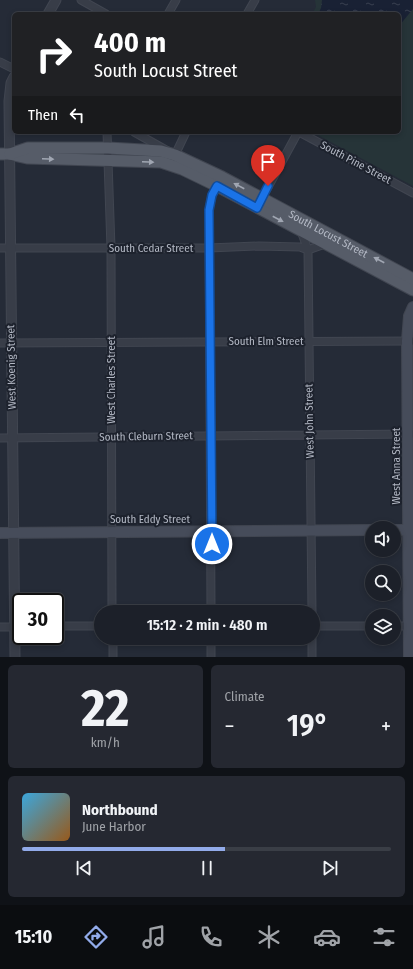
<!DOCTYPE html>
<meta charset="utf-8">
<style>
body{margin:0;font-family:"Fira Sans Condensed",sans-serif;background:#252831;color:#f1f3f6;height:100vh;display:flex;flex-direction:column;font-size:15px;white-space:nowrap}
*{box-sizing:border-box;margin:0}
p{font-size:13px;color:#a0a3a8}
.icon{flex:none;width:22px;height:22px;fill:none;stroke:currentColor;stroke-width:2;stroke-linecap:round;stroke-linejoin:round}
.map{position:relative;height:657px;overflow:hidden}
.panel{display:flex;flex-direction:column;gap:8px;padding:8px;background:#0f1217;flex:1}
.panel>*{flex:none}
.guide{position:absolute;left:12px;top:12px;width:389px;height:122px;border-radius:6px;box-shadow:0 2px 6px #0003,0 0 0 1px #3a3e46;background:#202124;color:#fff;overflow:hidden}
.fabs{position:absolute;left:365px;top:521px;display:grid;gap:8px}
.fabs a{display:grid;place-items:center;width:36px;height:36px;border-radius:50%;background:#1c2029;box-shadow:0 2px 6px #0003,0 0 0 1px #3a3e46;font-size:20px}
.speed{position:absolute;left:12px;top:593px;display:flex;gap:8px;font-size:20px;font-weight:700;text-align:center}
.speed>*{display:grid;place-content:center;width:52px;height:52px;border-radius:50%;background:#1c2029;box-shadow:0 2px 6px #0003,0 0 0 1px #3a3e46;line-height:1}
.speed .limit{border:2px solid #111;border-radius:6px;background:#fff;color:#111}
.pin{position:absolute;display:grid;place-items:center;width:34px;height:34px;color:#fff;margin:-41px -17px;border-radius:50% 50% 50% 0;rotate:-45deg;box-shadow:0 0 4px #0007}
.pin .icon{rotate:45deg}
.me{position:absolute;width:44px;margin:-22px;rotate:0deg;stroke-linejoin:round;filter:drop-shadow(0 0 3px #0008)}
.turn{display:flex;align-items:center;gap:14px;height:84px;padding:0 16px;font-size:18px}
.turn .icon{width:52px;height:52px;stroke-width:2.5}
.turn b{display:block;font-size:28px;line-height:34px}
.then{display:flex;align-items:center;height:38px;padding:0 16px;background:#0003;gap:8px;font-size:15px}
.big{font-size:30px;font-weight:600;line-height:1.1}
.panel .card{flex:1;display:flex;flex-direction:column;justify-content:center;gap:6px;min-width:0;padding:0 14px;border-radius:6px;background:#252831}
.panel .dial{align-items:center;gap:0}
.dial b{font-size:52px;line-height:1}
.song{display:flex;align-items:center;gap:12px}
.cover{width:48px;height:48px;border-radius:6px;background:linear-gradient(135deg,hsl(200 70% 55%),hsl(30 70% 35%))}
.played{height:4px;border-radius:2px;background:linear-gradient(90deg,#92abea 55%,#3a3e46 55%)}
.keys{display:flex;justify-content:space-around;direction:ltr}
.heat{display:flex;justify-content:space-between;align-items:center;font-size:22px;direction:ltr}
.panel .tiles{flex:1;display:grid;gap:8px;grid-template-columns:1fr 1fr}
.card:last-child{grid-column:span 2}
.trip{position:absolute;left:94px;top:605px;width:226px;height:40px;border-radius:20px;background:#1c2029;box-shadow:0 2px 6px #0003,0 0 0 1px #3a3e46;font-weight:600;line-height:40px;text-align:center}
.dock{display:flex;height:64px;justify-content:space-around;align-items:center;background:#0b0d10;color:#a0a3a8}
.dock .icon{width:28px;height:28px}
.dock .selected{color:#92abea}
.dock b{font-size:18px;color:#f1f3f6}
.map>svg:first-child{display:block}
.park{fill:#263438}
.water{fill:url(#water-ripples)}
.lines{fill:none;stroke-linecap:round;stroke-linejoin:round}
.minor-casing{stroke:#414651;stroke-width:9}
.tertiary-casing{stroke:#414651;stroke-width:11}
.secondary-casing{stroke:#414651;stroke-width:12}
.primary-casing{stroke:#414651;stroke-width:13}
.minor{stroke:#383d48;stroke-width:7}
.tertiary{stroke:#383d48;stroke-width:9}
.secondary{stroke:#464c5a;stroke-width:10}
.primary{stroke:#565c68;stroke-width:11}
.oneway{fill:#a0a6b2}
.route-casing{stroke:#114b97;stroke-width:10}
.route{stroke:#1a73e8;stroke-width:7}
.labels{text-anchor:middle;stroke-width:4;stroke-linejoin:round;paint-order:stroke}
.street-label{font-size:11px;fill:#b3b8c4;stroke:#1d222d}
</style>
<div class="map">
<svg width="413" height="657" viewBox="0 0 413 657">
<defs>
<pattern id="water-ripples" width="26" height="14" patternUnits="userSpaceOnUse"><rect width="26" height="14" fill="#192134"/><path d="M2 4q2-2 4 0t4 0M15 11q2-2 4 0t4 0" fill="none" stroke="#383f50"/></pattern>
</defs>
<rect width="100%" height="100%" fill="#252b37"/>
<path class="park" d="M315,0H413V186L312,132H399V14H312L316,7Z"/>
<path class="water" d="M322,0H413V9L399,26V14H318L321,8Z"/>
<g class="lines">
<g class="minor-casing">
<path id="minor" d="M81,0L106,14
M168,14L176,0
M247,14L255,0
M0,62L14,69
M107,132L111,248L112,612
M134,132L175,155L186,132
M299,132L413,193
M261,200L298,132
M301,231L308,250L312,612
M0,248H209L259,246L300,247L308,250L325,244
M0,343L413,341
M0,438L413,434
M211,612L209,210L212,195L217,186
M55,626H101
M313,626H372
M394,626H413
M0,627H21
M113,638V657
M312,638V657
M211,657V638"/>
</g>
<g class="tertiary-casing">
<path id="tertiary" d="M48,14L56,0
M14,77L11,83L9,101L15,657"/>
</g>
<g class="secondary-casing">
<path id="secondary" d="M394,530H408
M0,533L372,530
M409,657L407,341L409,316L413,307"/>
</g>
<g class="primary-casing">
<g id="primary">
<path d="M0,154H9L27,158L161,162L182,169L217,186L413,290"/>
<path id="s1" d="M10,154L28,148H108L161,151L175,155L222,177L413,279"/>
</g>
</g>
<use href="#minor" class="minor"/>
<use href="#tertiary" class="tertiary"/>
<use href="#secondary" class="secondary"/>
<use href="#primary" class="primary"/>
</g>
<defs><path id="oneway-solid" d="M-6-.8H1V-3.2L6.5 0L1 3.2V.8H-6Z"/></defs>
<g class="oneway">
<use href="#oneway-solid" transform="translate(48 159) rotate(2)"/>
<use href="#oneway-solid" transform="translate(148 162) rotate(2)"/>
<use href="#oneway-solid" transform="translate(239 186) rotate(-152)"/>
<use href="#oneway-solid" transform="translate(278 219) rotate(28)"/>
<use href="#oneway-solid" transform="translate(379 260) rotate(-152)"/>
</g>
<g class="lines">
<g class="route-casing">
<path id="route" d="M212,544L209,210L212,195L217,186L257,208L268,186"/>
</g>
<use href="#route" class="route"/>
</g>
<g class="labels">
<g class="street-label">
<text transform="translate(356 162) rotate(28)" y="4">South Pine Street</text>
<text dy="4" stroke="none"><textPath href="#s1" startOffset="339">South Locust Street</textPath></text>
<text x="151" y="252">South Cedar Street</text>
<text x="266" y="345">South Elm Street</text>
<text transform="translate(11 367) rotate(-91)" y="4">West Koenig Street</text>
<text transform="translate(111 380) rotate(-90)" y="4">West Charles Street</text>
<text transform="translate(309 421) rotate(-91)" y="4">West John Street</text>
<text transform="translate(146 436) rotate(-1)" y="4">South Cleburn Street</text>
<text transform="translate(396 466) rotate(-90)" y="4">West Anna Street</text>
<text x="150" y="523">South Eddy Street</text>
</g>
</g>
</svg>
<div class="fabs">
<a><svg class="icon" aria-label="sound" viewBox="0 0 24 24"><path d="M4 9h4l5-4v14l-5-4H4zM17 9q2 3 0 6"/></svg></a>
<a><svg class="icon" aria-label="search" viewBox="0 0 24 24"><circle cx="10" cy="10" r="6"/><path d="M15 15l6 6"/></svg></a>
<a><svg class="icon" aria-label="layers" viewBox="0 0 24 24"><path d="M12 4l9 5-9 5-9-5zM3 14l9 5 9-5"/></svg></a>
</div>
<div class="speed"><div class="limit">30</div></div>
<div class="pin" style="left:268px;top:186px;background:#d93025"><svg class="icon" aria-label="arrive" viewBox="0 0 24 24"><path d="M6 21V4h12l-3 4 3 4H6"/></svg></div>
<svg class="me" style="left:212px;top:544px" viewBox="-20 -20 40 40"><circle r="17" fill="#1a73e8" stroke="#fff" stroke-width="3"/><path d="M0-11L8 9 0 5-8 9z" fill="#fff"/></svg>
<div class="trip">15:12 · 2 min · 480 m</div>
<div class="guide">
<div class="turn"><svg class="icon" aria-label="right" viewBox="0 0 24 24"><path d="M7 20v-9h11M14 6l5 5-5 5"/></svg><div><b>400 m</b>South Locust Street</div></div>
<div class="then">Then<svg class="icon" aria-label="left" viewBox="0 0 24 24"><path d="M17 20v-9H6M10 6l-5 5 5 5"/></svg></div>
</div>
</div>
<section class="panel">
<div class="tiles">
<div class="card dial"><b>22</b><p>km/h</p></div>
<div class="card"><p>Climate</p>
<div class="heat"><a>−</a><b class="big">19°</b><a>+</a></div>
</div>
<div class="card">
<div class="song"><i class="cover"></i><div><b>Northbound</b><p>June Harbor</p></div></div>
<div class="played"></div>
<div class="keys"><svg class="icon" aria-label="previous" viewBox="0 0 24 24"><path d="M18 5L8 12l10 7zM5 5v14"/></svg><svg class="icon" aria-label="pause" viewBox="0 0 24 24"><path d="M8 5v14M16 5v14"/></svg><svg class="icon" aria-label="next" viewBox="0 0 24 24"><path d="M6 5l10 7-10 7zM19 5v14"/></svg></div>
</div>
</div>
</section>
<nav class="dock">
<b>15:10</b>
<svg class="icon selected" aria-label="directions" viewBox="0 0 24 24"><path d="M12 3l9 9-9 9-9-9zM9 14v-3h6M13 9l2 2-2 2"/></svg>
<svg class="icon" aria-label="music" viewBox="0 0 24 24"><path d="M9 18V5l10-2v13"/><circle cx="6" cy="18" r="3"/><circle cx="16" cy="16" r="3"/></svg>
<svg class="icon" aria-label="phone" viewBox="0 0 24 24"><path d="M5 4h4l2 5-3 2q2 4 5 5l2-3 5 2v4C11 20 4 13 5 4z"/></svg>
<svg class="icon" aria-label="climate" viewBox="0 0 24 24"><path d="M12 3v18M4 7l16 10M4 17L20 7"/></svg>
<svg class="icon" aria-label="car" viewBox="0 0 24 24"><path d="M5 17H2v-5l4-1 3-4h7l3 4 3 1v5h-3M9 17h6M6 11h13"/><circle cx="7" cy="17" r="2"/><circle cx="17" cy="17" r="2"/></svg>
<svg class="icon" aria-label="filters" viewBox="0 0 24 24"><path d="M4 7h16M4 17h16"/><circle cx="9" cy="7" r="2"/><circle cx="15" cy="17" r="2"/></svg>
</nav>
